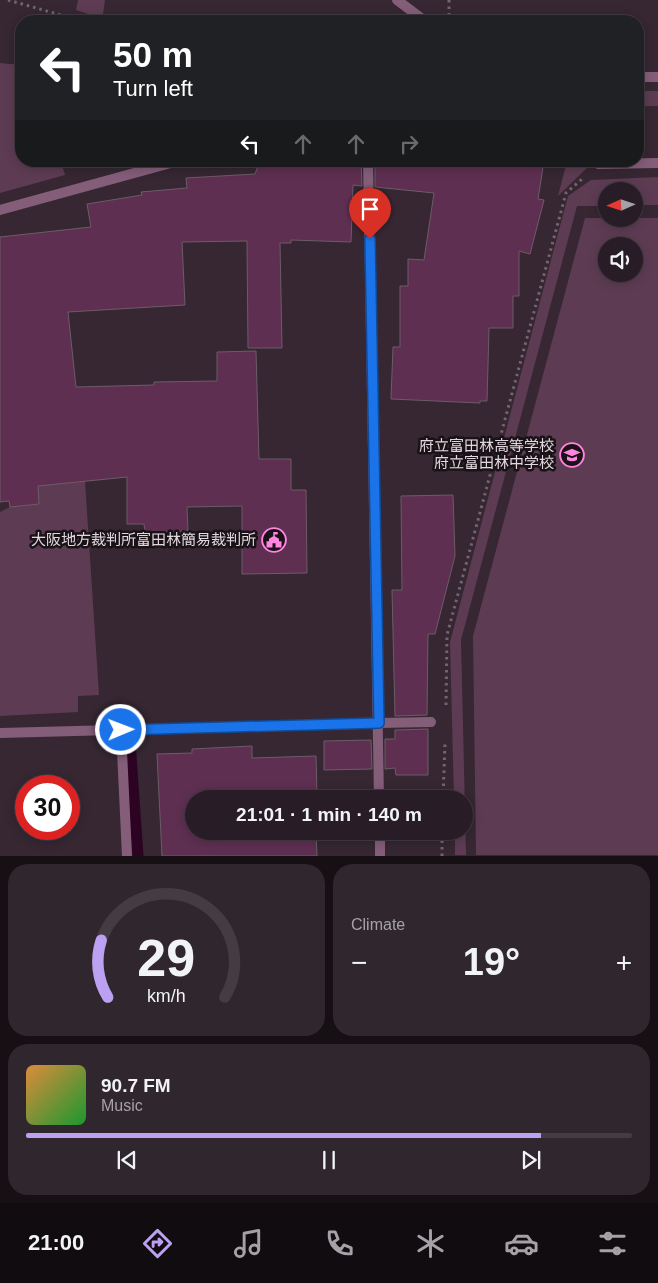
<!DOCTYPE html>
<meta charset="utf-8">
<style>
body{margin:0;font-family:Arial,"Noto Sans JP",sans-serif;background:#30262e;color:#f1f3f6;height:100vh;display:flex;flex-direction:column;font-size:19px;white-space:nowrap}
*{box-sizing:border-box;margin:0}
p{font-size:16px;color:#a5a2a7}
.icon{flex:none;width:28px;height:28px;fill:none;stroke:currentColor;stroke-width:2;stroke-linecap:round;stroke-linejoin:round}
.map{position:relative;height:856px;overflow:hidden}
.details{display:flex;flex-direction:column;gap:8px;padding:8px;background:#161015;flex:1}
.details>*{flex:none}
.hud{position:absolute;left:15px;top:15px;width:629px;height:152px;border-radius:20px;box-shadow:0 2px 12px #0003,0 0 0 1px #443b43;background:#202124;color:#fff;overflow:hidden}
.needle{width:32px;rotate:267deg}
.fabs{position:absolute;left:598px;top:182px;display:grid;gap:10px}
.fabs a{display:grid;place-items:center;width:45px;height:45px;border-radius:50%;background:#281d26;box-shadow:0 2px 12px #0003,0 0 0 1px #443b43;font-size:25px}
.speed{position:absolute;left:15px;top:775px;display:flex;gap:10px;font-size:25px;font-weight:700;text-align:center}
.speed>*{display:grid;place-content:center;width:65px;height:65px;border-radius:50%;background:#281d26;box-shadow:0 2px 12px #0003,0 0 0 1px #443b43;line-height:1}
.speed .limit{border:8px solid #d22;background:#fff;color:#111}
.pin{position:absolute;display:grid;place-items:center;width:42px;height:42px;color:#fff;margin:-51px -21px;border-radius:50% 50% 50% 0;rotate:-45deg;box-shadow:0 0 5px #0007}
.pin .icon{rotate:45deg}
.me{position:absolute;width:55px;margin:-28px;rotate:89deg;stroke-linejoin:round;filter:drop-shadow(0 0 4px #0008)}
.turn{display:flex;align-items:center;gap:18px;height:105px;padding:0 15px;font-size:22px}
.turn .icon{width:65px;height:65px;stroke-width:2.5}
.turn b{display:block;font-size:35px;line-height:42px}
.lanes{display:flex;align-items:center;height:48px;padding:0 15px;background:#0003;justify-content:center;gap:25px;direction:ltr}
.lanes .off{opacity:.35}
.big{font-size:38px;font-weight:700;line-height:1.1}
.details .tile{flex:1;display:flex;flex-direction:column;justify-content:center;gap:8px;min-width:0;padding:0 18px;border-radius:20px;background:#30262e}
.details .dial{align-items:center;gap:0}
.dial svg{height:130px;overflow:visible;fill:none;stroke:#443b43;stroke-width:7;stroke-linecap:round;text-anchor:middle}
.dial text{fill:#f1f3f6;stroke:none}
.song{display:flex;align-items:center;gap:15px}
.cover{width:60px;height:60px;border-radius:8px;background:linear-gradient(135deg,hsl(30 70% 55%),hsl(130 70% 35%))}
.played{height:5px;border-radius:2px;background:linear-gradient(90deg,#bca0f2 85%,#443b43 85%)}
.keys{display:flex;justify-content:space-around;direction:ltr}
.heat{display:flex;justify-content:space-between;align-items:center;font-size:28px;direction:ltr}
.details .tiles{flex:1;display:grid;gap:8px;grid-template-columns:1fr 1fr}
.tile:last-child{grid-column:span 2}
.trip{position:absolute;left:185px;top:790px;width:288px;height:50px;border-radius:25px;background:#281d26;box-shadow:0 2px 12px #0003,0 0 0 1px #443b43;font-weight:700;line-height:50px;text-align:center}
.tabs{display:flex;height:80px;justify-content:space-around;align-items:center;background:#100c0f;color:#a5a2a7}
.tabs .icon{width:35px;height:35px}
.tabs .on{color:#bca0f2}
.tabs b{font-size:22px;color:#f1f3f6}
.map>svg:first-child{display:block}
.green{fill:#5d3c53;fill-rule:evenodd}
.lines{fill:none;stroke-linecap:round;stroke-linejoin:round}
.stream{stroke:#2d0324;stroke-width:11}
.building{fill:#5e2f51;stroke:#6d5c68}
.path{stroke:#73666f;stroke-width:3;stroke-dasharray:2.5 4;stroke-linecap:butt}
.service{stroke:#845d79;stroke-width:10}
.minor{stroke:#845d79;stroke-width:10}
.tertiary{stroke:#845d79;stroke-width:10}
.route-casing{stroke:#114b97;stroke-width:12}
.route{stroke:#1a73e8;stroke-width:9}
.labels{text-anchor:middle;stroke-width:5;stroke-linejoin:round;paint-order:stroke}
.poi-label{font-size:15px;fill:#e2d7de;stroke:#191217;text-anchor:end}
</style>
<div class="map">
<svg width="658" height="856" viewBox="0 0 658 856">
<rect width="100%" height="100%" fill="#362732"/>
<path class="green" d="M78,0H105L102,21H87L88,14L76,10Z
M0,63L21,65V161H61L65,175L0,193Z
M638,91H658V106H638Z
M567,161H590V165L558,196Z
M658,177V205H634V191H606V206H577L461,640L466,855H455V831H464V799H454L450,642L568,196L591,180Z
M585,218H658V855H476L473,636ZM606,246H634V274H606Z
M85,481L99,695L78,696V712L0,716V512L10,507L39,504L38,486Z"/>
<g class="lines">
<path class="stream" d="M130,741L138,856"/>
</g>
<path class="building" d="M260,161H361L362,186L353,185L351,242L291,240V243H280L282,348H248L247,241L182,242L185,305L68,312L76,387L154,385V382L217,381V352L256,351L259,459H291V490H306L307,573L242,574V506L187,507L188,531L145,532L144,524H127V477L38,486L39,504L10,507L9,501L0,502V237L91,227L87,204L142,195L141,192L187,188L186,178L255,174Z
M375,161H544L538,199L544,200L530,254L519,251V296H513V328H489L487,401H480V403L391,399L393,347H400V286H408V259L424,260L434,193L375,187Z
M453,495L455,556L435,634H428L427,715L395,716L392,590H402L401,496Z
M428,729V775H396L395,768L385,769V739H395V730Z
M371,740L372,769L324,770V741Z
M252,746V758L316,756L317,795H314V799H194V831H316L317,856H162L157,754L192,753V749Z"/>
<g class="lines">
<path class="path" d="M8,0L75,19V21
M449,0V16
M446,705L447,635L566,193L582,179
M443,799L445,742
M442,856V831"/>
<path class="service" d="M598,164L658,163
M379,723L431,722"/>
<path class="minor" d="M397,0L425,21
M638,77H658
M368,161L379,799
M121,730L127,856
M0,733L379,723
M380,831V856"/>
<path class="tertiary" d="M0,210L178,161"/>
</g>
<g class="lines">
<g class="route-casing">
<path id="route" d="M121,730L379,723L370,239"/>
</g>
<use href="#route" class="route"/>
</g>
<defs>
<g id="school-ring" transform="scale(1.25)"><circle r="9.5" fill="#191217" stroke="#ff85df" stroke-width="1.5"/><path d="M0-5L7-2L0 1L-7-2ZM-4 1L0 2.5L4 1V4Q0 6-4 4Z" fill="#ff85df"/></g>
<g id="civic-ring" transform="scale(1.25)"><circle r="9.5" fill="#191217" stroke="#ff85df" stroke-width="1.5"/><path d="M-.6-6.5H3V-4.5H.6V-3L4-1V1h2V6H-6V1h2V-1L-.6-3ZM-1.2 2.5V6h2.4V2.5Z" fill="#ff85df"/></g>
</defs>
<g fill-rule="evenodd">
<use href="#school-ring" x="572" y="455"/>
<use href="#civic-ring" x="274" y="540"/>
</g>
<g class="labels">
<g class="poi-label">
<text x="554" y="451">府立富田林高等学校<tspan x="554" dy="17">府立富田林中学校</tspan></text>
<text x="256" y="545">大阪地方裁判所富田林簡易裁判所</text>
</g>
</g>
</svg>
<div class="fabs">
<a><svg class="needle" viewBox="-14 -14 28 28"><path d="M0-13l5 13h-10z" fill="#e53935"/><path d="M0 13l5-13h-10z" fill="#a5a2a7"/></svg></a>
<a><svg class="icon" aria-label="sound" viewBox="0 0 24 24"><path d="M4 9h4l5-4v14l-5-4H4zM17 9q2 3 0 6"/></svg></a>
</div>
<div class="speed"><div class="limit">30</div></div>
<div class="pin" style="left:370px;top:239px;background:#d93025"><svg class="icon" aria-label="arrive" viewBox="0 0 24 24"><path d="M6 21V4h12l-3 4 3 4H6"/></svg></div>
<svg class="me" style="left:121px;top:730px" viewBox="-20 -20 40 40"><circle r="17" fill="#1a73e8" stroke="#fff" stroke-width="3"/><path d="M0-11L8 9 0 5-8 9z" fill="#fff"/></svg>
<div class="trip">21:01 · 1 min · 140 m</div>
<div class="hud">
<div class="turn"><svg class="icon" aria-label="left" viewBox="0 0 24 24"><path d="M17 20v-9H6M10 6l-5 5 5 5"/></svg><div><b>50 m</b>Turn left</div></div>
<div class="lanes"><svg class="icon" aria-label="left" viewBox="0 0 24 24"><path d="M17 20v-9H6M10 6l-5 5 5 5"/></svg><svg class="icon off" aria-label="ahead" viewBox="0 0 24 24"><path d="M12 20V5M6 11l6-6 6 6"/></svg><svg class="icon off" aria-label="ahead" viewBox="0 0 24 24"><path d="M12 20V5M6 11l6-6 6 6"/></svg><svg class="icon off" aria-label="right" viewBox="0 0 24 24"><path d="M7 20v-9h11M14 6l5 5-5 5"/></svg></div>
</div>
</div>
<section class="details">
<div class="tiles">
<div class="tile dial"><svg viewBox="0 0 100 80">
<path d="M14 69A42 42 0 1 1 86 69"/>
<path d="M14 69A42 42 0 0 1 10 34" stroke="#bca0f2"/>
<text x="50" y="56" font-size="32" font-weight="700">29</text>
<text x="50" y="72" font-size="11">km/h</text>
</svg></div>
<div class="tile"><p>Climate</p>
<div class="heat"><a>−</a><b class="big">19°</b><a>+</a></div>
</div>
<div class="tile">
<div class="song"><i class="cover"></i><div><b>90.7 FM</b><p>Music</p></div></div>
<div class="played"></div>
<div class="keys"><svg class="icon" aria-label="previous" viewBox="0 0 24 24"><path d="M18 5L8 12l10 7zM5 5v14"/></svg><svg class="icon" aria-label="pause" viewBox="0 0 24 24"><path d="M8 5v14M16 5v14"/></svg><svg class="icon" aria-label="next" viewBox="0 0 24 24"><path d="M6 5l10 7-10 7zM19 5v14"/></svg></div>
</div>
</div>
</section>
<nav class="tabs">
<b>21:00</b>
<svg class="icon on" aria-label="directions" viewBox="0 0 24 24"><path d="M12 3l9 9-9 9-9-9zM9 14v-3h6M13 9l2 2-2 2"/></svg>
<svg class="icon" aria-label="music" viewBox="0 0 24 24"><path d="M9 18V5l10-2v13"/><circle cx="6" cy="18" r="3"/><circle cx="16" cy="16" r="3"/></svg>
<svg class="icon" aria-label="phone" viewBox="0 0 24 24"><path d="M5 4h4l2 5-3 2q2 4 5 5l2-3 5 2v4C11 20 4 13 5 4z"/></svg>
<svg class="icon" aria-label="climate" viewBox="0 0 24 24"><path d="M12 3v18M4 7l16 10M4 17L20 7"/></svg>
<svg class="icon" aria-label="car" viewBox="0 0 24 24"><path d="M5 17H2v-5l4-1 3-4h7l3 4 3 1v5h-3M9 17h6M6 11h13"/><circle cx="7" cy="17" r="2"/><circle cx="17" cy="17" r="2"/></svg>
<svg class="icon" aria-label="filters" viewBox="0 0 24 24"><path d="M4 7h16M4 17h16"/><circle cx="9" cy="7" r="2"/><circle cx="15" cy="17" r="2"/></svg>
</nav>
